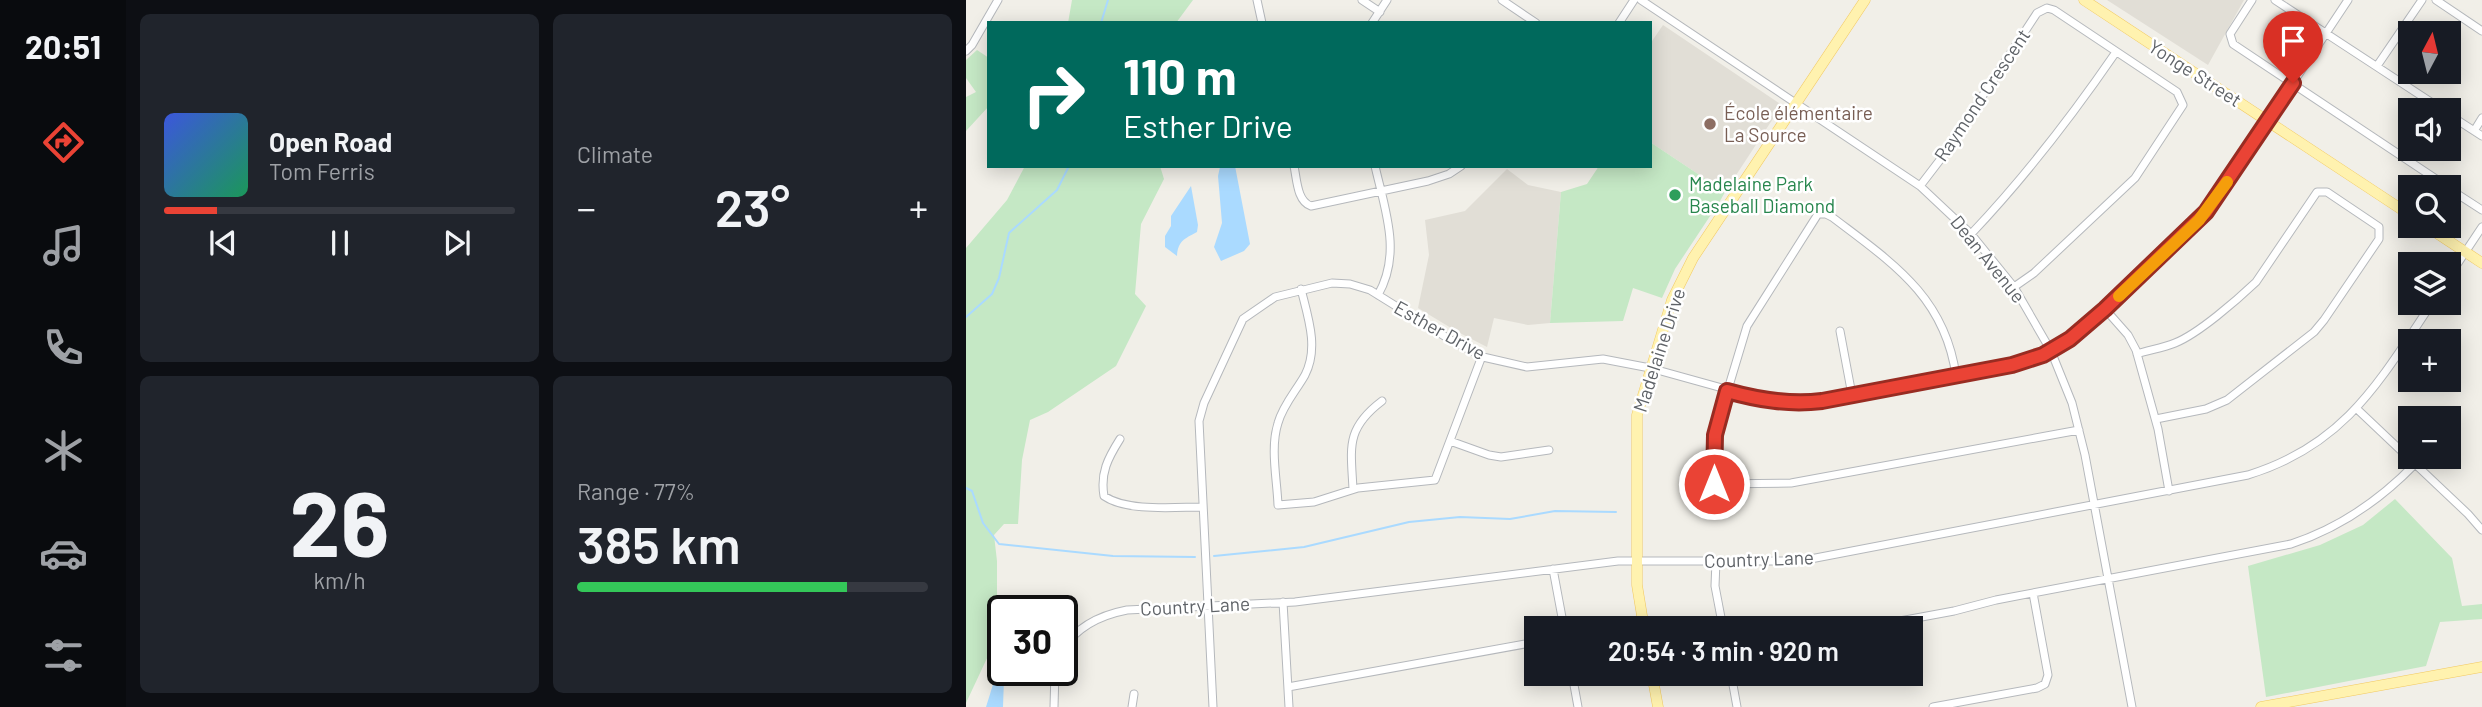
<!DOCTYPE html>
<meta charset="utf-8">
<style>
body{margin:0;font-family:Barlow,sans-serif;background:#20242c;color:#f1f3f6;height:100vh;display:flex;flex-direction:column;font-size:26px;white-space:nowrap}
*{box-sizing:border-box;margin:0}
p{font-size:23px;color:#9ea1a6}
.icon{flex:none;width:38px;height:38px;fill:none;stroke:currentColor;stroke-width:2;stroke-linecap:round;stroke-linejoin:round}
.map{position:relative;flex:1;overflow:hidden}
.side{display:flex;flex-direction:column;gap:14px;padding:14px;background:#0d0f14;width:840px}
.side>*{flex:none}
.top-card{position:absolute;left:21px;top:21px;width:665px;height:147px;border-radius:0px;box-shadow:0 4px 18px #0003;background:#00695c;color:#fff;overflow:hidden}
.needle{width:46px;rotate:7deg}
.controls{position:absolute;left:1432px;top:21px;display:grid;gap:14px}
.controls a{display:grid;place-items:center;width:63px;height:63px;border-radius:0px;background:#171b24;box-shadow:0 4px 18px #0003;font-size:35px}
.speed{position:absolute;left:21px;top:595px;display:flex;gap:14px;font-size:35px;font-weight:700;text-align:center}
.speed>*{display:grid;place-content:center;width:91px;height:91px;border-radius:50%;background:#171b24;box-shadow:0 4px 18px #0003;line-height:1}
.speed .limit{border:4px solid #111;border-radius:10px;background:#fff;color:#111}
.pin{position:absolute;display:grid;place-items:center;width:60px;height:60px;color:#fff;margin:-72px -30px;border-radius:50% 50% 50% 0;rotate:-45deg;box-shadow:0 0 7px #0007}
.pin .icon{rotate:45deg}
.me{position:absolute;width:77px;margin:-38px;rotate:0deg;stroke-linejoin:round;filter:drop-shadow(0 0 5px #0008)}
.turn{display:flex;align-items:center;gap:24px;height:147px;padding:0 21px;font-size:32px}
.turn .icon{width:91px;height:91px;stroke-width:2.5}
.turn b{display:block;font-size:49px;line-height:60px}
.big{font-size:52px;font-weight:600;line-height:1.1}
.side .card{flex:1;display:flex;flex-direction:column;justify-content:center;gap:10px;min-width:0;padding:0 24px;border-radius:10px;background:#20242c}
.side .dial{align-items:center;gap:0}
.dial b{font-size:91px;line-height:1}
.song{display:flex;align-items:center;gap:21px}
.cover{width:84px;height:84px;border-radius:10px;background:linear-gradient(135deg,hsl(230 70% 55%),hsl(150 70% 35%))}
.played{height:7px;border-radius:4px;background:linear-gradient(90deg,#ea4335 15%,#363941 15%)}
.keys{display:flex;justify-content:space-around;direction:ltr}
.heat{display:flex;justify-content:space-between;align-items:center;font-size:38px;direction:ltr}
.charge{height:10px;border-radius:5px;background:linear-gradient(90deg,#34c759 77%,#363941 0)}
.side .tiles{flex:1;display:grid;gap:14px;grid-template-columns:repeat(2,1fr)}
.trip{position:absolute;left:558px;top:616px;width:399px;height:70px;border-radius:0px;background:#171b24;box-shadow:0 4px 18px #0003;font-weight:600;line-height:70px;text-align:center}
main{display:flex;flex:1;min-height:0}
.menu{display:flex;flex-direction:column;width:126px;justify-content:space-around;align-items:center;background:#090b0e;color:#9ea1a6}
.menu .icon{width:49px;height:49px}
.menu .active{color:#ea4335}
.menu b{font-size:32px;color:#f1f3f6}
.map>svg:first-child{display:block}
.education{fill:#e1ded6}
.green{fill:#c5e8c5}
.water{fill:#aadaff}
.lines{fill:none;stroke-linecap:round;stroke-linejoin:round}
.stream{stroke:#aadaff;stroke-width:2}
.minor-casing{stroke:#b5b8bc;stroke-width:9}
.major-casing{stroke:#f2c960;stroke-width:11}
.minor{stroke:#fff;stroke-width:7}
.major{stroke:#fff2af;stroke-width:10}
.route-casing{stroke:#982c22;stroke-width:18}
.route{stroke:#ea4335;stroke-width:12}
.slow{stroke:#f59e0b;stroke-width:12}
.education-dot{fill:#8d6e63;stroke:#fff;stroke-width:2.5}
.leisure-dot{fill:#2e9e5b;stroke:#fff;stroke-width:2.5}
.labels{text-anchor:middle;stroke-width:5;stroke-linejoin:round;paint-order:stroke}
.street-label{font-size:19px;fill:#5f6368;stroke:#fff}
.education-label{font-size:19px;fill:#785e54;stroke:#fff;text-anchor:start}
.leisure-label{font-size:19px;fill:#27864d;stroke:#fff;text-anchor:start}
</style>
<main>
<nav class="menu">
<b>20:51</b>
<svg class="icon active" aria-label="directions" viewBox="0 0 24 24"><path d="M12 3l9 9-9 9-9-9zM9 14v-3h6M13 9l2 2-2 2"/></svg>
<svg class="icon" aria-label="music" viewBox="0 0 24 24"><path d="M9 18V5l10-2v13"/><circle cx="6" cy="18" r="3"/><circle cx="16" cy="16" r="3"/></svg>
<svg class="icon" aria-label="phone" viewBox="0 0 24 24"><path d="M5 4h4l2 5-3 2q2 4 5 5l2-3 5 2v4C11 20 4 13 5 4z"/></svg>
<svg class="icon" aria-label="climate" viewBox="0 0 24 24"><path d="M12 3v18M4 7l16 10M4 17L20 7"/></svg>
<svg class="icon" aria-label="car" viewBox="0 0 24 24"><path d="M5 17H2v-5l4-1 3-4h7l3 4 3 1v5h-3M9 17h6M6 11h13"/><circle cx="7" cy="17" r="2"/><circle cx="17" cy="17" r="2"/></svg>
<svg class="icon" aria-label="filters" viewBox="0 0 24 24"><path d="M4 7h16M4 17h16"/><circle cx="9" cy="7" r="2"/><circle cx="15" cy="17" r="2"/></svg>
</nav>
<section class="side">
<div class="tiles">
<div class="card">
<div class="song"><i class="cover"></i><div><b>Open Road</b><p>Tom Ferris</p></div></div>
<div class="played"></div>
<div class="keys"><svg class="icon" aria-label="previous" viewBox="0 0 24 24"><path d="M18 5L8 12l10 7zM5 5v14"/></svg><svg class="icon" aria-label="pause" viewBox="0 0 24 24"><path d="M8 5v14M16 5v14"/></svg><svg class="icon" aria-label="next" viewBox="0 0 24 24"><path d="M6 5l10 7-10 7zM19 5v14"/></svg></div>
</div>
<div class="card"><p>Climate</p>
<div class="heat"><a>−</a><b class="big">23°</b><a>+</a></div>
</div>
<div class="card dial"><b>26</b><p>km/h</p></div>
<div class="card"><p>Range · 77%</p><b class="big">385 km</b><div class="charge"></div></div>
</div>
</section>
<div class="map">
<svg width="1516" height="707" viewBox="0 0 1516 707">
<rect width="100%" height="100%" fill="#f1efe8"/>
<path class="education" d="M1141,0H1278L1242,65Z
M697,25L816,105L759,192L684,142V44Z
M541,169L562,185L595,192L584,323L562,325L528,318L521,347L490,331L452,308L463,255L459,220L499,211Z"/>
<path class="green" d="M106,0H227L210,23H102Z
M11,50L23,58V106L0,131V97L10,92L0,78V60Z
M684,142L759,192L754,201L709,269L696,298L667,288L657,321L584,323L595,192L621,184L633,166H684Z
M59,166H194L198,179L175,224L169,294L180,306L150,366L82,412L64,420L56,460L52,524H38L28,535L31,561V595L22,656L0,703V248L41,200Z
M1429,499L1486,558L1496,606L1516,604V619L1474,622L1460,666L1300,697L1282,566L1354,545L1397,525Z"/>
<path class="water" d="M269,166L284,244L278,251L255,261L248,247L256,223L252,176L254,167Z
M225,186L232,225L231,232C218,239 212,241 211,256L199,247V236L205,226V216Z
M37,641V670H41L38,678L37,707H20L29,678L35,643Z"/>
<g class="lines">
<path class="stream" d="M135,23L142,0
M0,317L26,294L33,278L43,233L91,190L103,166
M0,488L6,491L17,523L33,544L147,556L229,557
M248,556L338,547L443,522L494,517L544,519L589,511L650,512"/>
<g class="minor-casing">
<path id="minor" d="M291,0L296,23
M396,0L414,12
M536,0L570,23
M675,0L954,186L1005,234L1048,287L1085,351L1106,403L1119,455L1166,707
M1286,0L1264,34L1267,44L1482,187
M1309,0L1477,110
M1470,0L1516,31
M406,23L421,0
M653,23L668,0
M0,51L6,45L32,0
M1411,66L1456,0
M1482,114L1516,136
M1508,131L1516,118
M328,166C331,180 331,201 345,206L462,181L483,174L495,166
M409,166C419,210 436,253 412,295
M954,186L977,156L1071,13L1081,8L1088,10L1211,92L1217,105L1169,178L1068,273L1048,287
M1482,188L1516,210
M1005,234C1059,177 1106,116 1150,52
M1482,278L1516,227
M335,289C342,317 353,348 339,375C330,391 317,405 312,423C304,448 311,479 312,505L348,502L392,488L469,480L516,356
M1139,309L1162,335L1170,350L1192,429L1203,491
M874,331L886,395
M1171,354C1183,350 1197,348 1209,343C1232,334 1271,300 1290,282L1351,192H1361L1413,227V239L1358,320L1348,332L1261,400L1240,409L1190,419
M990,376C979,296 925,262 866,217L860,214H852L781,326L750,429L749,484L825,483L1113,430
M1391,409L1502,514L1516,530
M154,439C142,458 134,473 138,496C161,512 209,507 237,507
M484,441L523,455L535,457L583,450
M387,489C385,448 379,429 416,401
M750,561L749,586L757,628
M587,569L598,628
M317,602L323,707
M896,628L988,611L1030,600L1325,544C1374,528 1413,501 1449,464
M96,650C111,626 135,615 161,610L329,602L652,561H834L1282,475C1379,445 1413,382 1466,303
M606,674L612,707
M765,674L771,707
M322,687L570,642
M88,707L89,670
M166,707L168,694
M247,707L233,421L238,403L277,319L309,297L366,283L384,284L404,290L483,339L517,357L561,367L637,359L684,368L803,401L828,403L856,401L1052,364L1080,353L1113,333L1233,220L1248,202L1382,0
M967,707L1071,688L1079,684L1082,675L1067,593"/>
</g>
<g class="major-casing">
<path id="major" d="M1118,0L1444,215
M1460,226L1516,263
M678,628L671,585V415L706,300L727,258L899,0
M686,674L692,707
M1295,707L1516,667"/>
</g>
<use href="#minor" class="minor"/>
<use href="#major" class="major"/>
</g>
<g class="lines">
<g class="route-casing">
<path id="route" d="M748,484L749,435L761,391C793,400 823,405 856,401L1046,365L1077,355L1104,339L1139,309L1240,212L1327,83"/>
</g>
<use href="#route" class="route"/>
<path class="slow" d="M1153,296L1233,220L1261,182"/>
</g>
<circle class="education-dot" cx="744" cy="124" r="7"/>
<circle class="leisure-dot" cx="709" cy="195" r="7"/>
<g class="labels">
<g class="street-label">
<text transform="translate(1229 73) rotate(33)" y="7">Yonge Street</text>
<text transform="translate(1016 95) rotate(-56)" y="7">Raymond Crescent</text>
<text transform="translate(1022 259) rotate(51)" y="7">Dean Avenue</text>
<text transform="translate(474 330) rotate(29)" y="7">Esther Drive</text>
<text transform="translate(693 350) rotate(-72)" y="7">Madelaine Drive</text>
<text transform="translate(793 559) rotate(-2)" y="7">Country Lane</text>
<text transform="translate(229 606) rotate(-3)" y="7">Country Lane</text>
</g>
<g class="education-label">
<text x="758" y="120">École élémentaire<tspan x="758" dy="22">La Source</tspan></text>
</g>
<g class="leisure-label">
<text x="723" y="191">Madelaine Park<tspan x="723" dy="22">Baseball Diamond</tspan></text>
</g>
</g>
</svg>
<div class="controls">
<a><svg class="needle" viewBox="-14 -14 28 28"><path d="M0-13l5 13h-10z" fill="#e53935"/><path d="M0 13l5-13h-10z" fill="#9ea1a6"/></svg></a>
<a><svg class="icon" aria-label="sound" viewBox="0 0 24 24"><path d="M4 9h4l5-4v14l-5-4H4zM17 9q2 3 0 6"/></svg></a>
<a><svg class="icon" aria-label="search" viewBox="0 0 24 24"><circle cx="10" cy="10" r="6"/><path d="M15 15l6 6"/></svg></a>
<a><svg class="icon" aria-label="layers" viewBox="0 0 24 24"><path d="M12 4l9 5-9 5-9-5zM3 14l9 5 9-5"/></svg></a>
<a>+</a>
<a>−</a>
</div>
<div class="speed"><div class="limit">30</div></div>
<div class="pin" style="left:1327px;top:83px;background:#d93025"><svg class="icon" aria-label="arrive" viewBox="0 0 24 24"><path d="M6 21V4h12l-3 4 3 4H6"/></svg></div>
<svg class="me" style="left:748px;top:484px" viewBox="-20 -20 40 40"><circle r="17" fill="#ea4335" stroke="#fff" stroke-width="3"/><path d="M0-11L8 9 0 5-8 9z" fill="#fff"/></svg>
<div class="trip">20:54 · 3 min · 920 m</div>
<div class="top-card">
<div class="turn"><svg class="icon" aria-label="right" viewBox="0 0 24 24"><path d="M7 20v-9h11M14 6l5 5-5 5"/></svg><div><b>110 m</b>Esther Drive</div></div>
</div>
</div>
</main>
